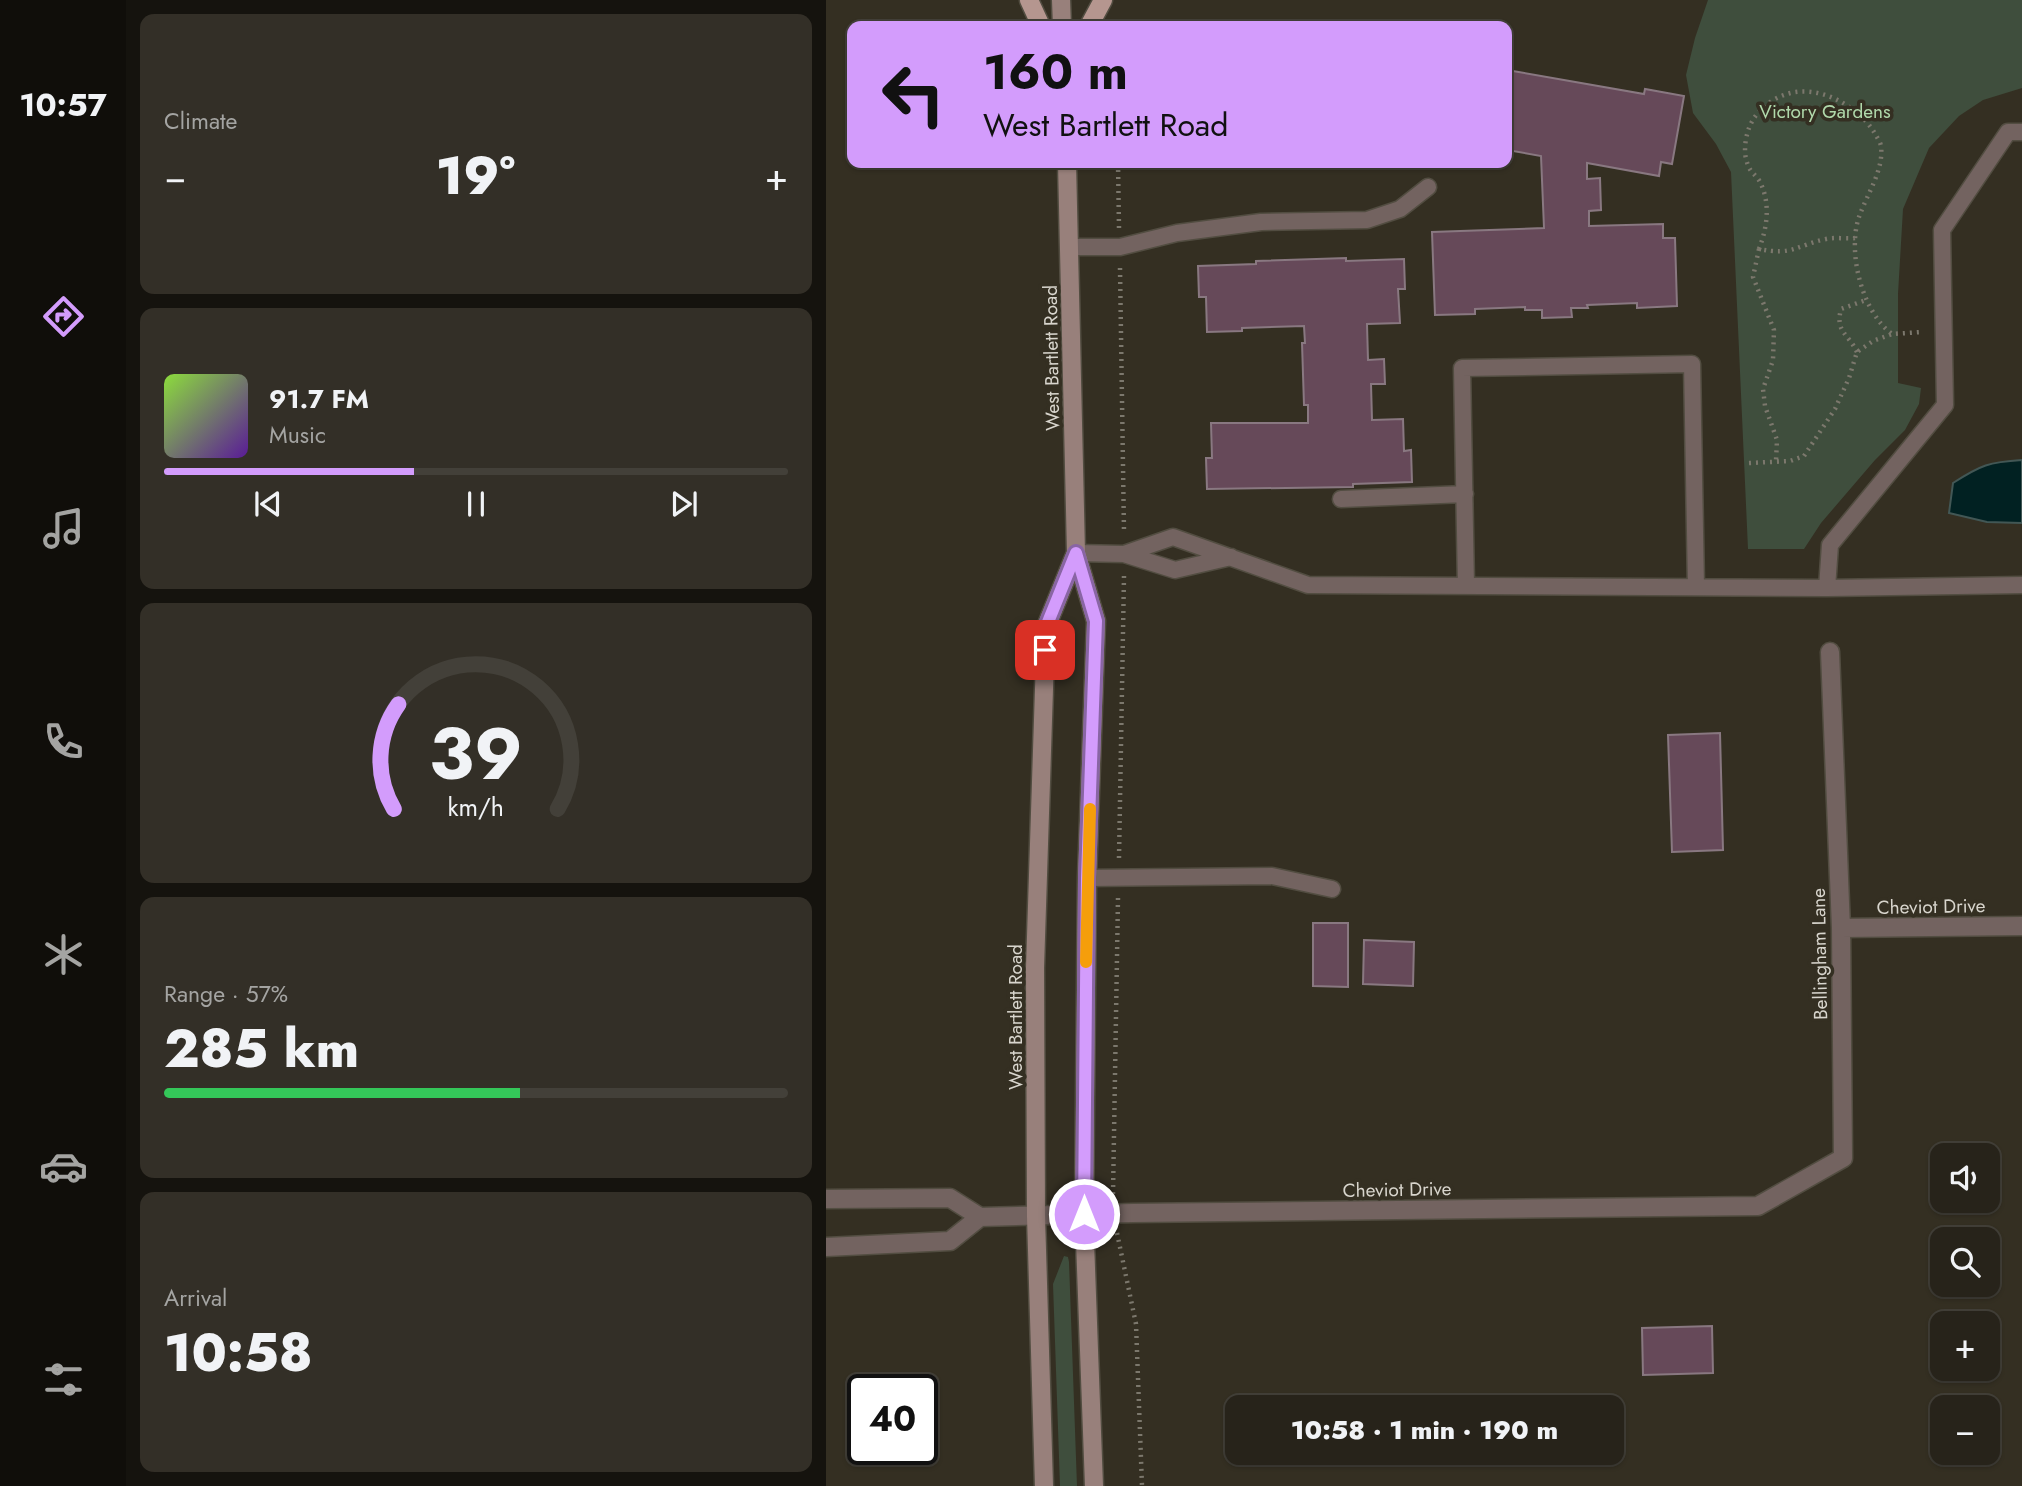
<!DOCTYPE html>
<meta charset="utf-8">
<style>
body{margin:0;font-family:Jost,sans-serif;background:#332f27;color:#f1f3f6;height:100vh;display:flex;flex-direction:column;font-size:26px;white-space:nowrap}
*{box-sizing:border-box;margin:0}
p{font-size:23px;color:#a4a4a2}
.icon{flex:none;width:38px;height:38px;fill:none;stroke:currentColor;stroke-width:2;stroke-linecap:round;stroke-linejoin:round}
.map{position:relative;flex:1;overflow:hidden}
.details{display:flex;flex-direction:column;gap:14px;padding:14px;background:#15130e;width:700px}
.details>*{flex:none}
.guide{position:absolute;left:21px;top:21px;width:665px;height:147px;border-radius:14px;box-shadow:0 2px 5px #0004,0 0 0 2px #434039;background:#d39cfc;color:#111;overflow:hidden}
.controls{position:absolute;left:1104px;top:1143px;display:grid;gap:14px}
.controls a{display:grid;place-items:center;width:70px;height:70px;border-radius:14px;background:#27231a;box-shadow:0 2px 5px #0004,0 0 0 2px #434039;font-size:35px}
.speed{position:absolute;left:21px;top:1374px;display:flex;gap:14px;font-size:35px;font-weight:700;text-align:center}
.speed>*{display:grid;place-content:center;width:91px;height:91px;border-radius:50%;background:#27231a;box-shadow:0 2px 5px #0004,0 0 0 2px #434039;line-height:1}
.speed .limit{border:4px solid #111;border-radius:10px;background:#fff;color:#111}
.pin{position:absolute;display:grid;place-items:center;width:60px;height:60px;color:#fff;margin:-30px;border-radius:14px;box-shadow:0 4px 10px #0006}
.me{position:absolute;width:77px;margin:-38px;rotate:0deg;stroke-linejoin:round;filter:drop-shadow(0 0 5px #0008)}
.turn{display:flex;align-items:center;gap:24px;height:147px;padding:0 21px;font-size:32px}
.turn .icon{width:91px;height:91px;stroke-width:2.5}
.turn b{display:block;font-size:49px;line-height:60px}
.big{font-size:52px;font-weight:800;line-height:1.1}
.details .tile{flex:1;display:flex;flex-direction:column;justify-content:center;gap:10px;min-width:0;padding:0 24px;border-radius:14px;background:#332f27}
.details .dial{align-items:center;gap:0}
.dial svg{height:182px;overflow:visible;fill:none;stroke:#434039;stroke-width:7;stroke-linecap:round;text-anchor:middle}
.dial text{fill:#f1f3f6;stroke:none}
.song{display:flex;align-items:center;gap:21px}
.cover{width:84px;height:84px;border-radius:10px;background:linear-gradient(135deg,hsl(90 70% 55%),hsl(270 70% 35%))}
.played{height:7px;border-radius:4px;background:linear-gradient(90deg,#d39cfc 40%,#434039 40%)}
.keys{display:flex;justify-content:space-around;direction:ltr}
.heat{display:flex;justify-content:space-between;align-items:center;font-size:38px;direction:ltr}
.charge{height:10px;border-radius:5px;background:linear-gradient(90deg,#34c759 57%,#434039 0)}
.trip{position:absolute;left:399px;top:1395px;width:399px;height:70px;border-radius:14px;background:#27231a;box-shadow:0 2px 5px #0004,0 0 0 2px #434039;font-weight:800;line-height:70px;text-align:center}
main{display:flex;flex:1;min-height:0}
.menu{display:flex;flex-direction:column;width:126px;justify-content:space-around;align-items:center;background:#100e0a;color:#a4a4a2}
.menu .icon{width:49px;height:49px}
.menu .active{color:#d39cfc}
.menu b{font-size:32px;color:#f1f3f6}
.map>svg:first-child{display:block}
.green{fill:#3f4e3d}
.water{fill:#012122;stroke:#425755;stroke-width:2}
.building{fill:#664959;stroke:#897881;stroke-width:2}
.lines{fill:none;stroke-linecap:round;stroke-linejoin:round}
.lane-casing{stroke:#524d41;stroke-width:19}
.street-casing{stroke:#524d41;stroke-width:21}
.secondary-casing{stroke:#524d41;stroke-width:21}
.primary-casing{stroke:#524d41;stroke-width:21}
.path{stroke:#7c786d;stroke-width:4.5;stroke-dasharray:2 5;stroke-linecap:butt}
.lane{stroke:#736360;stroke-width:16}
.street{stroke:#736360;stroke-width:18}
.secondary{stroke:#98807b;stroke-width:18}
.primary{stroke:#b5968f;stroke-width:18}
.route-casing{stroke:#8965a4;stroke-width:18}
.route{stroke:#d39cfc;stroke-width:12}
.slow{stroke:#f59e0b;stroke-width:12}
.labels{text-anchor:middle;stroke-width:7;stroke-linejoin:round;paint-order:stroke}
.park-label{font-size:19px;fill:#b0d9ab;stroke:#342f22}
.street-label{font-size:19px;fill:#d8d5cd;stroke:#342f22}
</style>
<main>
<nav class="menu">
<b>10:57</b>
<svg class="icon active" aria-label="directions" viewBox="0 0 24 24"><path d="M12 3l9 9-9 9-9-9zM9 14v-3h6M13 9l2 2-2 2"/></svg>
<svg class="icon" aria-label="music" viewBox="0 0 24 24"><path d="M9 18V5l10-2v13"/><circle cx="6" cy="18" r="3"/><circle cx="16" cy="16" r="3"/></svg>
<svg class="icon" aria-label="phone" viewBox="0 0 24 24"><path d="M5 4h4l2 5-3 2q2 4 5 5l2-3 5 2v4C11 20 4 13 5 4z"/></svg>
<svg class="icon" aria-label="climate" viewBox="0 0 24 24"><path d="M12 3v18M4 7l16 10M4 17L20 7"/></svg>
<svg class="icon" aria-label="car" viewBox="0 0 24 24"><path d="M5 17H2v-5l4-1 3-4h7l3 4 3 1v5h-3M9 17h6M6 11h13"/><circle cx="7" cy="17" r="2"/><circle cx="17" cy="17" r="2"/></svg>
<svg class="icon" aria-label="filters" viewBox="0 0 24 24"><path d="M4 7h16M4 17h16"/><circle cx="9" cy="7" r="2"/><circle cx="15" cy="17" r="2"/></svg>
</nav>
<section class="details">
<div class="tile"><p>Climate</p>
<div class="heat"><a>−</a><b class="big">19°</b><a>+</a></div>
</div>
<div class="tile">
<div class="song"><i class="cover"></i><div><b>91.7 FM</b><p>Music</p></div></div>
<div class="played"></div>
<div class="keys"><svg class="icon" aria-label="previous" viewBox="0 0 24 24"><path d="M18 5L8 12l10 7zM5 5v14"/></svg><svg class="icon" aria-label="pause" viewBox="0 0 24 24"><path d="M8 5v14M16 5v14"/></svg><svg class="icon" aria-label="next" viewBox="0 0 24 24"><path d="M6 5l10 7-10 7zM19 5v14"/></svg></div>
</div>
<div class="tile dial"><svg viewBox="0 0 100 80">
<path d="M14 69A42 42 0 1 1 86 69"/>
<path d="M14 69A42 42 0 0 1 16 23" stroke="#d39cfc"/>
<text x="50" y="56" font-size="32" font-weight="700">39</text>
<text x="50" y="72" font-size="11">km/h</text>
</svg></div>
<div class="tile"><p>Range · 57%</p><b class="big">285 km</b><div class="charge"></div></div>
<div class="tile"><p>Arrival</p><b class="big">10:58</b></div>
</section>
<div class="map">
<svg width="1196" height="1486" viewBox="0 0 1196 1486">
<rect width="100%" height="100%" fill="#342f22"/>
<path class="green" d="M882,0H1196V88L1157,100L1133,116L1103,148L1077,209L1072,294V383L1095,388L1093,404L1079,430L1049,460L995,523L978,549H922L905,172L890,144L867,113L860,75L869,38Z
M238,1256L242,1257L243,1262L251,1486H234L227,1284Z"/>
<path class="water" d="M1196,460V523L1161,522L1123,513L1127,483C1155,465 1163,462 1196,460Z"/>
<path class="building" d="M681,70L818,94L819,89L858,96L846,164L835,162L833,176L761,163V179L774,178L775,210L763,211V226L837,224V238H849L851,306L811,308V303L761,305L762,308H745L746,317L716,318V310H699V307L649,309V314L609,315L606,232L718,228L715,156L681,150Z
M520,258V261L578,259L579,289H572L574,323L541,324L542,360L558,359L559,384H545L546,420L577,419L578,451L585,450L586,482L527,484V487L381,489L380,458H386L385,423H482V405H478L476,343H479L478,326L416,328V331L381,332L380,297H373L372,266L430,264V261Z
M894,733L897,850L846,852L842,735Z
M487,923H522V987L487,986Z
M538,940L588,942L587,986L537,984Z
M886,1326L887,1373L817,1375L816,1328Z"/>
<g class="lines">
<g class="lane-casing">
<path id="lane" d="M244,247H294L351,233L435,222L541,220L574,209L602,187
M515,499L639,494
M250,553L298,554L349,570L405,557
M298,554L347,537L482,585L1001,588L1196,585
M640,586L636,368L866,364L870,587
M1001,588L1004,545L1119,405L1116,230L1182,132H1196
M261,878L446,876L506,889"/>
</g>
<g class="street-casing">
<path id="street" d="M1015,928L1196,926
M0,1199L124,1198L154,1217
M154,1217L307,1213L932,1206L1017,1158L1015,928L1004,652
M0,1247L124,1241L154,1217"/>
</g>
<g class="secondary-casing">
<path id="secondary" d="M235,0L236,26
M241,163L250,553L270,621L261,878L258,1214L268,1486
M218,1486L210,1216L209,968L220,627L250,553"/>
</g>
<g class="primary-casing">
<path id="primary" d="M203,0L215,26
M263,26L277,0"/>
</g>
<path class="path" d="M292,163L293,228
M1029,238C1020,239 1009,237 1000,239C971,245 967,256 933,249C941,228 945,204 934,182C931,176 924,172 922,165C917,154 919,139 923,128C929,112 944,99 961,94C992,84 1031,105 1048,132C1050,136 1054,141 1055,146C1058,170 1041,194 1033,217C1021,252 1036,312 1066,334
M933,249L927,277L948,330L947,360L937,389L939,406L951,440L950,461
M294,268L298,532
M1031,352C1022,333 1009,332 1015,309L1040,300
M923,463L964,461L978,456L1009,409L1023,378L1031,352L1047,341L1066,334L1096,332
M293,858L298,576
M287,1194L292,898
M291,1233L310,1324L316,1486"/>
<use href="#lane" class="lane"/>
<use href="#street" class="street"/>
<use href="#secondary" class="secondary"/>
<use href="#primary" class="primary"/>
</g>
<g class="lines">
<g class="route-casing">
<path id="route" d="M219,650L220,627L250,553L270,621L261,878L258,1214"/>
</g>
<use href="#route" class="route"/>
<path class="slow" d="M260,962L264,809"/>
</g>
<g class="labels">
<g class="park-label">
<text x="999" y="118">Victory Gardens</text>
</g>
<g class="street-label">
<text transform="translate(225 358) rotate(-91)" y="7">West Bartlett Road</text>
<text transform="translate(1105 906) rotate(-1)" y="7">Cheviot Drive</text>
<text transform="translate(993 954) rotate(-91)" y="7">Bellingham Lane</text>
<text transform="translate(189 1017) rotate(-90)" y="7">West Bartlett Road</text>
<text transform="translate(571 1189) rotate(-1)" y="7">Cheviot Drive</text>
</g>
</g>
</svg>
<div class="controls">
<a><svg class="icon" aria-label="sound" viewBox="0 0 24 24"><path d="M4 9h4l5-4v14l-5-4H4zM17 9q2 3 0 6"/></svg></a>
<a><svg class="icon" aria-label="search" viewBox="0 0 24 24"><circle cx="10" cy="10" r="6"/><path d="M15 15l6 6"/></svg></a>
<a>+</a>
<a>−</a>
</div>
<div class="speed"><div class="limit">40</div></div>
<div class="pin" style="left:219px;top:650px;background:#d93025"><svg class="icon" aria-label="arrive" viewBox="0 0 24 24"><path d="M6 21V4h12l-3 4 3 4H6"/></svg></div>
<svg class="me" style="left:258px;top:1214px" viewBox="-20 -20 40 40"><circle r="17" fill="#d39cfc" stroke="#fff" stroke-width="3"/><path d="M0-11L8 9 0 5-8 9z" fill="#fff"/></svg>
<div class="trip">10:58 · 1 min · 190 m</div>
<div class="guide">
<div class="turn"><svg class="icon" aria-label="left" viewBox="0 0 24 24"><path d="M17 20v-9H6M10 6l-5 5 5 5"/></svg><div><b>160 m</b>West Bartlett Road</div></div>
</div>
</div>
</main>
